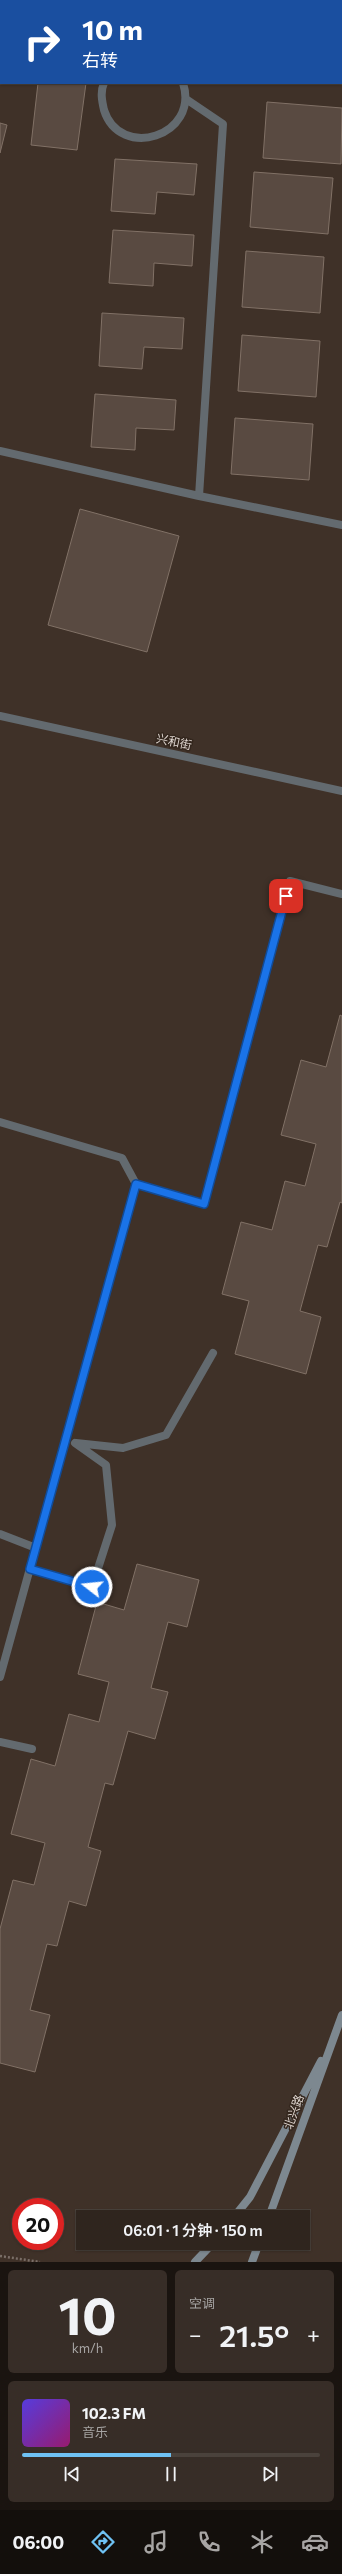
<!DOCTYPE html>
<html lang="zh">
<meta charset="utf-8">
<style>
body{margin:0;font-family:Commissioner,"Noto Sans SC",sans-serif;background:#372d27;color:#f1f3f6;height:100vh;display:flex;flex-direction:column;font-size:15px;white-space:nowrap}
*{box-sizing:border-box;margin:0}
p{font-size:13px;color:#a7a5a4}
.icon{flex:none;width:22px;height:22px;fill:none;stroke:currentColor;stroke-width:2;stroke-linecap:round;stroke-linejoin:round}
.map{position:relative;height:2262px;overflow:hidden}
.side{display:flex;flex-direction:column;gap:8px;padding:8px;background:#1a1410;flex:1}
.side>*{flex:none}
.top-card{position:absolute;left:0px;top:0px;width:342px;height:84px;box-shadow:0 1px 3px #0004,0 0 0 1px #4a423c;background:#1a4fa0;color:#fff;overflow:hidden}
.speed{position:absolute;left:12px;top:2198px;display:flex;gap:8px;font-size:20px;font-weight:700;text-align:center}
.speed>*{display:grid;place-content:center;width:52px;height:52px;border-radius:50%;background:#2f251e;box-shadow:0 1px 3px #0004,0 0 0 1px #4a423c;line-height:1}
.speed .limit{border:6px solid #d22;background:#fff;color:#111}
.pin{position:absolute;display:grid;place-items:center;width:34px;height:34px;color:#fff;margin:-17px;border-radius:8px;box-shadow:0 2px 6px #0006}
.me{position:absolute;width:44px;margin:-22px;rotate:286deg;stroke-linejoin:round;filter:drop-shadow(0 0 3px #0008)}
.turn{display:flex;align-items:center;gap:14px;height:84px;padding:0 16px;font-size:18px}
.turn .icon{width:52px;height:52px;stroke-width:2.5}
.turn b{display:block;font-size:28px;line-height:34px}
.big{font-size:30px;font-weight:600;line-height:1.1}
.side .tile{flex:1;display:flex;flex-direction:column;justify-content:center;gap:6px;min-width:0;padding:0 14px;border-radius:6px;background:#372d27}
.side .dial{align-items:center;gap:0}
.dial b{font-size:52px;line-height:1}
.song{display:flex;align-items:center;gap:12px}
.cover{width:48px;height:48px;border-radius:6px;background:linear-gradient(135deg,hsl(250 70% 55%),hsl(320 70% 35%))}
.played{height:4px;border-radius:2px;background:linear-gradient(90deg,#6fc2f4 50%,#4a423c 50%)}
.keys{display:flex;justify-content:space-around;direction:ltr}
.heat{display:flex;justify-content:space-between;align-items:center;font-size:22px;direction:ltr}
.side .tiles{flex:1;display:grid;gap:8px;grid-template-columns:1fr 1fr}
.tile:last-child{grid-column:span 2}
.trip{position:absolute;left:76px;top:2210px;width:234px;height:40px;border-radius:0px;background:#2f251e;box-shadow:0 1px 3px #0004,0 0 0 1px #4a423c;font-weight:600;line-height:40px;text-align:center}
.tab-bar{display:flex;height:64px;justify-content:space-around;align-items:center;background:#130f0c;color:#a7a5a4}
.tab-bar .icon{width:28px;height:28px}
.tab-bar .selected{color:#6fc2f4}
.tab-bar b{font-size:18px;color:#f1f3f6}
.map>svg:first-child{display:block}
.building{fill:#594a41;stroke:#817166}
.lines{fill:none;stroke-linecap:round;stroke-linejoin:round}
.path{stroke:#7b6f68;stroke-width:2.5;stroke-dasharray:2 2;stroke-linecap:butt}
.service{stroke:#636a6f;stroke-width:8}
.tertiary{stroke:#636a6f;stroke-width:8}
.secondary{stroke:#7d8890;stroke-width:8}
.route-casing{stroke:#114b97;stroke-width:10}
.route{stroke:#1a73e8;stroke-width:7}
.labels{text-anchor:middle;stroke-width:3;stroke-linejoin:round;paint-order:stroke}
.street-label{font-size:12px;fill:#ddd4ce;stroke:#34271e}
</style>
<div class="map">
<svg width="342" height="2262" viewBox="0 0 342 2262">
<rect width="100%" height="100%" fill="#3f3128"/>
<path class="building" d="M0,0H23L1,1V57Z
M72,0H125L72,1Z
M171,0H230L171,1Z
M276,0H325L276,1Z
M38,83H86L77,150L31,145Z
M267,102L342,108L341,164L263,158Z
M0,123L7,125L0,153Z
M115,159L197,164L194,195L157,192L155,214L111,211Z
M254,172L333,178L328,234L250,227Z
M113,230L194,235L192,266L154,263L153,286L109,283Z
M246,251L324,257L320,313L242,307Z
M102,313L184,318L182,349L144,347L142,369L99,366Z
M242,335L320,341L316,397L238,391Z
M95,394L176,400L174,430L136,428L135,450L91,447Z
M235,418L313,424L309,480L231,474Z
M80,509L179,536L147,652L48,625Z
M340,1015L342,1016V1203L340,1202L327,1247L318,1245L300,1311L321,1317L306,1374L235,1354L249,1301L222,1294L241,1222L272,1230L285,1181L305,1186L316,1144L281,1135L301,1060L326,1067Z
M137,1564L199,1580L187,1627L168,1622L151,1688L168,1692L155,1739L128,1731L113,1785L105,1783L88,1847L101,1851L86,1906L69,1901L57,1946L47,1944L30,2010L50,2015L35,2072L0,2063V1929L13,1880L34,1885L45,1843L11,1834L31,1759L55,1766L69,1714L99,1722L109,1682L78,1674L97,1602L124,1610Z"/>
<g class="lines">
<path class="path" d="M0,2256L40,2262"/>
<path class="service" d="M104,83C100,92 102,101 104,110C120,161 200,136 183,83
M186,99L223,124L199,496
M0,451L199,496L342,525
M0,1122L122,1158L136,1184L204,1204L290,881L342,894
M76,1443L123,1448L166,1435L213,1353
M0,1534L36,1548
M30,1569L92,1587L112,1525L106,1465L75,1443
M0,1677L136,1184
M0,1742L32,1749"/>
<path class="tertiary" d="M0,716L342,791"/>
<path class="secondary" d="M234,2217L250,2197L321,2061
M269,2217L342,2015
M195,2262L213,2243
M252,2262L259,2243"/>
</g>
<g class="lines">
<g class="route-casing">
<path id="route" d="M92,1587L30,1569L136,1184L204,1204L286,896"/>
</g>
<use href="#route" class="route"/>
</g>
<g class="labels">
<g class="street-label">
<text transform="translate(174 742) rotate(12)" y="4">兴和街</text>
<text transform="translate(294 2112) rotate(-70)" y="4">北兴路</text>
</g>
</g>
</svg>
<div class="speed"><div class="limit">20</div></div>
<div class="pin" style="left:286px;top:896px;background:#d93025"><svg class="icon" aria-label="arrive" viewBox="0 0 24 24"><path d="M6 21V4h12l-3 4 3 4H6"/></svg></div>
<svg class="me" style="left:92px;top:1587px" viewBox="-20 -20 40 40"><circle r="17" fill="#1a73e8" stroke="#fff" stroke-width="3"/><path d="M0-11L8 9 0 5-8 9z" fill="#fff"/></svg>
<div class="trip">06:01 · 1 分钟 · 150 m</div>
<div class="top-card">
<div class="turn"><svg class="icon" aria-label="right" viewBox="0 0 24 24"><path d="M7 20v-9h11M14 6l5 5-5 5"/></svg><div><b>10 m</b>右转</div></div>
</div>
</div>
<section class="side">
<div class="tiles">
<div class="tile dial"><b>10</b><p>km/h</p></div>
<div class="tile"><p>空调</p>
<div class="heat"><a>−</a><b class="big">21.5°</b><a>+</a></div>
</div>
<div class="tile">
<div class="song"><i class="cover"></i><div><b>102.3 FM</b><p>音乐</p></div></div>
<div class="played"></div>
<div class="keys"><svg class="icon" aria-label="previous" viewBox="0 0 24 24"><path d="M18 5L8 12l10 7zM5 5v14"/></svg><svg class="icon" aria-label="pause" viewBox="0 0 24 24"><path d="M8 5v14M16 5v14"/></svg><svg class="icon" aria-label="next" viewBox="0 0 24 24"><path d="M6 5l10 7-10 7zM19 5v14"/></svg></div>
</div>
</div>
</section>
<nav class="tab-bar">
<b>06:00</b>
<svg class="icon selected" aria-label="directions" viewBox="0 0 24 24"><path d="M12 3l9 9-9 9-9-9zM9 14v-3h6M13 9l2 2-2 2"/></svg>
<svg class="icon" aria-label="music" viewBox="0 0 24 24"><path d="M9 18V5l10-2v13"/><circle cx="6" cy="18" r="3"/><circle cx="16" cy="16" r="3"/></svg>
<svg class="icon" aria-label="phone" viewBox="0 0 24 24"><path d="M5 4h4l2 5-3 2q2 4 5 5l2-3 5 2v4C11 20 4 13 5 4z"/></svg>
<svg class="icon" aria-label="climate" viewBox="0 0 24 24"><path d="M12 3v18M4 7l16 10M4 17L20 7"/></svg>
<svg class="icon" aria-label="car" viewBox="0 0 24 24"><path d="M5 17H2v-5l4-1 3-4h7l3 4 3 1v5h-3M9 17h6M6 11h13"/><circle cx="7" cy="17" r="2"/><circle cx="17" cy="17" r="2"/></svg>
</nav>
